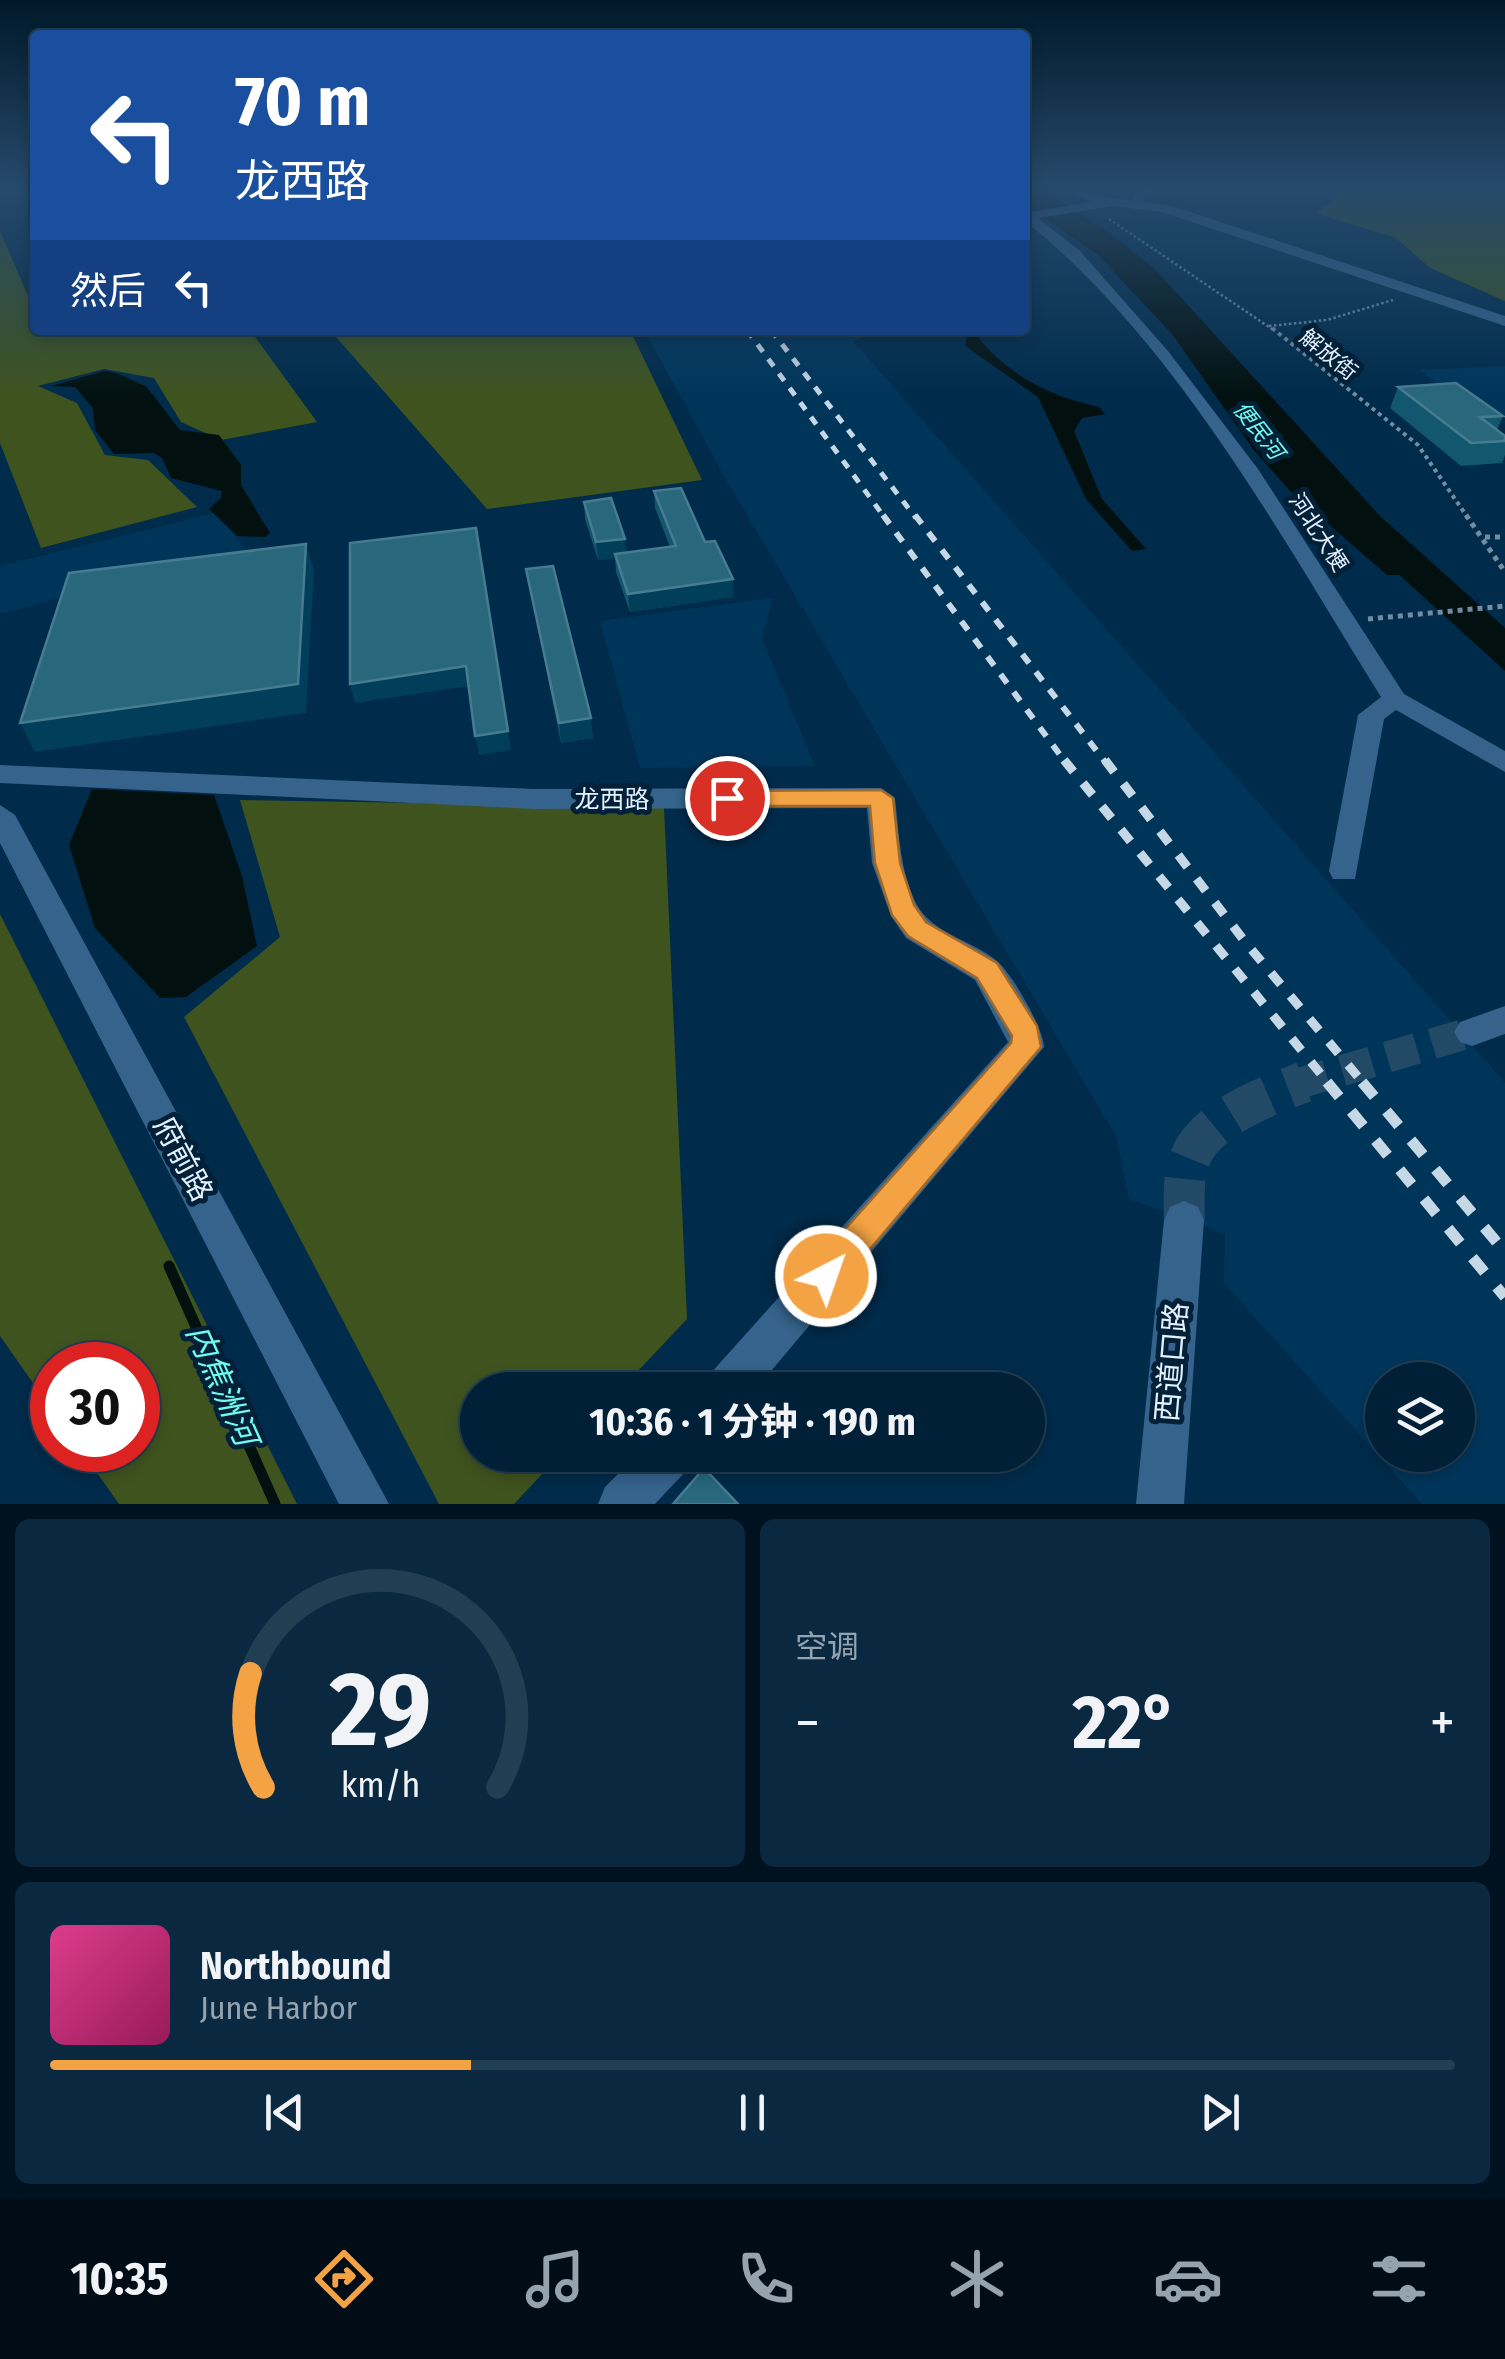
<!DOCTYPE html>
<html lang="zh">
<meta charset="utf-8">
<style>
body{margin:0;font-family:"Fira Sans Condensed","Noto Sans SC",sans-serif;background:#0a2840;color:#f1f3f6;height:100vh;display:flex;flex-direction:column;font-size:38px;white-space:nowrap}
*{box-sizing:border-box;margin:0}
p{font-size:32px;color:#95a3ae}
.icon{flex:none;width:55px;height:55px;fill:none;stroke:currentColor;stroke-width:2;stroke-linecap:round;stroke-linejoin:round}
.map{position:relative;height:1504px;overflow:hidden}
.side{display:flex;flex-direction:column;gap:15px;padding:15px;background:#00121f;flex:1}
.side>*{flex:none}
.hud{position:absolute;left:30px;top:30px;width:1000px;height:305px;border-radius:10px;box-shadow:0 5px 15px #0003,0 0 0 2px #223e53;background:#1a4fa0;color:#fff;overflow:hidden}
.fabs{position:absolute;left:1365px;top:1362px;display:grid;gap:20px}
.fabs a{display:grid;place-items:center;width:110px;height:110px;border-radius:50%;background:#002038;box-shadow:0 5px 15px #0003,0 0 0 2px #223e53;font-size:50px}
.speed{position:absolute;left:30px;top:1342px;display:flex;gap:20px;font-size:50px;font-weight:700;text-align:center}
.speed>*{display:grid;place-content:center;width:130px;height:130px;border-radius:50%;background:#002038;box-shadow:0 5px 15px #0003,0 0 0 2px #223e53;line-height:1}
.speed .limit{border:15px solid #d22;background:#fff;color:#111}
.pin{position:absolute;display:grid;place-items:center;width:85px;height:85px;color:#fff;margin:-42px;border:5px solid #fff;border-radius:50%;box-shadow:0 2px 10px #0007}
.me{position:absolute;width:110px;margin:-55px;rotate:41deg;stroke-linejoin:round;filter:drop-shadow(0 0 8px #0008)}
.turn{display:flex;align-items:center;gap:35px;height:210px;padding:0 40px;font-size:45px}
.turn .icon{width:130px;height:130px;stroke-width:2.5}
.turn b{display:block;font-size:70px;line-height:85px}
.then{display:flex;align-items:center;height:95px;padding:0 40px;background:#0003;gap:20px;font-size:38px}
.big{font-size:75px;font-weight:700;line-height:1.1}
.side .tile{flex:1;display:flex;flex-direction:column;justify-content:center;gap:15px;min-width:0;padding:0 35px;border-radius:15px;background:#0a2840}
.side .dial{align-items:center;gap:0}
.dial svg{height:260px;overflow:visible;fill:none;stroke:#223e53;stroke-width:7;stroke-linecap:round;text-anchor:middle}
.dial text{fill:#f1f3f6;stroke:none}
.song{display:flex;align-items:center;gap:30px}
.cover{width:120px;height:120px;border-radius:15px;background:linear-gradient(135deg,hsl(330 70% 55%),hsl(330 70% 35%))}
.played{height:10px;border-radius:5px;background:linear-gradient(90deg,#f4a344 30%,#223e53 30%)}
.keys{display:flex;justify-content:space-around;direction:ltr}
.heat{display:flex;justify-content:space-between;align-items:center;font-size:55px;direction:ltr}
.side .tiles{flex:1;display:grid;gap:15px;grid-template-columns:1fr 1fr}
.tile:last-child{grid-column:span 2}
.trip{position:absolute;left:460px;top:1372px;width:585px;height:100px;border-radius:50px;background:#002038;box-shadow:0 5px 15px #0003,0 0 0 2px #223e53;font-weight:700;line-height:100px;text-align:center}
.tab-bar{display:flex;height:160px;justify-content:space-around;align-items:center;background:#000d16;color:#95a3ae}
.tab-bar .icon{width:70px;height:70px}
.tab-bar .active{color:#f4a344}
.tab-bar b{font-size:45px;color:#f1f3f6}
.map>svg:first-child{display:block}
.built{fill:#00355a;fill-rule:evenodd}
.green{fill:#3f531f}
.water{fill:#021110}
.lines{fill:none;stroke-linecap:round;stroke-linejoin:round}
.stream{stroke:#021110;stroke-width:11}
.river{fill:#021110;fill-rule:evenodd}
.minor-tunnel-far1{stroke:#224966;stroke-width:31;stroke-dasharray:31 16;stroke-linecap:butt}
.minor-tunnel{stroke:#224966;stroke-width:41;stroke-dasharray:41 21;stroke-linecap:butt}
.path-far2{stroke:#718da4;stroke-width:2.5;stroke-dasharray:2.5 2.5;stroke-linecap:butt}
.path-far1{stroke:#718da4;stroke-width:4;stroke-dasharray:4 4;stroke-linecap:butt}
.path{stroke:#718da4;stroke-width:5;stroke-dasharray:5 5;stroke-linecap:butt}
.minor{fill:#35638b;fill-rule:evenodd}
.tertiary{fill:#35638b;fill-rule:evenodd}
.rail-far3{stroke:#c6d7e6;stroke-width:5;stroke-dasharray:9 9;stroke-linecap:butt}
.rail-far2{stroke:#c6d7e6;stroke-width:6;stroke-dasharray:11 11;stroke-linecap:butt}
.rail-far1{stroke:#c6d7e6;stroke-width:9;stroke-dasharray:15 15;stroke-linecap:butt}
.rail{stroke:#c6d7e6;stroke-width:11;stroke-dasharray:19 19;stroke-linecap:butt}
.wall{fill:#12576d}
.shaded-wall{fill:#013e59}
.building{fill:#28677c;stroke:#467c90;stroke-width:2.5}
.route{fill:#f4a344;stroke:#9f6a2c;stroke-width:2.5}
.labels{text-anchor:middle;stroke-width:10;stroke-linejoin:round;paint-order:stroke}
.far-street-label{font-size:22px;fill:#e3f0fd;stroke:#022139}
.far-water-label{font-size:22px;font-style:italic;fill:#71fbee;stroke:#022139}
.street-label{font-size:25px;fill:#e3f0fd;stroke:#022139}
.near-street-label{font-size:30px;fill:#e3f0fd;stroke:#022139}
.near-water-label{font-size:32px;font-style:italic;fill:#71fbee;stroke:#022139}
</style>
<div class="map">
<svg width="1505" height="1504" viewBox="0 0 1505 1504">
<rect width="100%" height="100%" fill="#002b4b"/>
<path class="built" d="M644,330H879L853,341L1505,1083V1504H1422L1224,1283L1225,1234L1129,1199L1116,1136L727,481ZM1382,1380H1458V1455H1382Z
M1505,366V415L1483,416L1419,370Z
M218,512L257,566L66,596L0,614V566Z
M772,598L762,639L815,766L640,768L600,621Z"/>
<path class="green" d="M1342,186H1505V301L1430,268L1396,238L1315,213L1337,198Z
M0,231L35,312V330H250L317,422L221,440L181,422L154,378L104,369L38,386L77,403L105,455L148,460L197,507L41,548L0,443Z
M330,330H630L702,480L487,509Z
M240,800L664,807L687,1319L620,1390H478V1455H560L514,1504H439L184,1017L280,937Z
M0,914L297,1504H119L81,1450H138V1365H52V1410L0,1336Z"/>
<path class="water" d="M1025,187H1037L1107,231L1154,268L1381,517L1505,628V671C1438,609 1367,549 1305,482C1214,385 1146,259 1025,194Z
M969,330H982L977,336C1009,376 1050,396 1099,407L1105,414L1082,418L1074,431L1102,499L1146,549L1132,551L1086,499L1038,397L965,346Z
M104,371C120,372 131,381 146,386L180,430L219,435L241,465V485L270,533L265,537L237,536L209,509L221,498L222,491L171,478L162,458L154,453L114,454L95,430L93,408L75,387L51,386Z
M92,789L214,795L242,876L257,946L186,997L160,998L95,928L69,845Z"/>
<g class="lines">
<path class="stream" d="M169,1266L275,1504"/>
<path class="river" d="M1025,190L1114,245L1190,322L1275,435L1313,476L1413,559L1418,567L1413,575H1387L1289,490L1253,449L1172,334L1098,255L1025,205Z"/>
<path class="minor-tunnel-far1" d="M1297,1084L1472,1032"/>
<path class="minor-tunnel" d="M1184,1220C1185,1200 1182,1177 1190,1158C1206,1118 1267,1096 1304,1082"/>
<path class="path-far2" d="M1109,219L1275,331
M1269,326L1327,320L1393,300"/>
<path class="path-far1" d="M1272,328L1418,445L1468,518"/>
<path class="path" d="M1466,515L1505,572
M1485,537H1505
M1368,619L1505,606"/>
<path class="minor" d="M1150,186H1170L1145,196L1141,205H1131L1136,191Z
M1108,199L1113,206L1038,218L1080,251L1168,351L1258,469L1404,694L1505,751V772L1396,710L1384,719L1355,879H1333L1329,871L1358,715L1381,697C1279,534 1176,342 1025,221V213Z
M0,765L534,789L881,788L895,798C899,833 900,871 916,903C932,934 972,940 997,961C1012,974 1043,1027 1044,1047L755,1390H704L710,1374L1008,1042L975,980L906,938L891,916L872,863L867,808L534,809L0,783Z
M1505,1006V1034L1472,1046L1460,1042L1454,1032L1460,1022Z
M1184,1201L1198,1207L1204,1220L1184,1504H1136L1164,1220L1170,1207Z
M637,1455H693L686,1471L655,1504H598L605,1487Z"/>
<path class="tertiary" d="M1062,186H1079L1103,197L1169,205L1505,316V326L1162,212L1096,204Z
M0,805L15,815L389,1504H339L0,843Z"/>
<path class="rail-far3" d="M747,330L885,518
M771,330L916,518"/>
<path class="rail-far2" d="M883,515L1066,763
M915,515L1106,763"/>
<path class="rail-far1" d="M1064,760L1329,1084
M1105,760L1246,943L1364,1084"/>
<path class="rail" d="M1327,1082L1505,1297
M1362,1082L1505,1252"/>
</g>
<path class="wall" d="M1398,387L1503,416L1497,430L1505,436V455L1502,463L1461,466L1390,408Z
M654,491L705,542L733,597L630,612L616,572L615,558L598,560L585,519L584,502L626,553L670,547L655,508Z
M526,569L593,738L561,743Z"/>
<path class="shaded-wall" d="M476,528L511,750L479,755L475,736Z
M625,539L627,557L598,560L596,542Z
M306,544L314,571L306,713L35,752L20,723Z
M733,579V597L630,612L628,594Z
M466,666L470,686L355,703L350,684Z
M591,718L593,738L561,743L559,723Z"/>
<path class="building" d="M1456,383L1503,416L1480,417L1505,436V441L1471,443L1398,387Z
M681,488L705,542L715,541L733,579L628,594L615,554L676,546L654,491Z
M611,498L625,539L596,542L584,502Z
M476,528L508,731L475,736L466,666L350,684V543Z
M306,544L298,684L20,723L69,573Z
M553,566L591,718L559,723L526,569Z
M704,1468L738,1504H673Z"/>
<linearGradient id="sky" x2="0" y2="1"><stop stop-color="#001829"/><stop offset="0.47" stop-color="#264a6c"/><stop offset="1" stop-color="#264a6c" stop-opacity="0"/></linearGradient>
<rect width="1505" height="397" fill="url(#sky)"/>
<path class="route" d="M881,790L893,798L900,863L914,905L926,922L997,963L1037,1026L1041,1047L838,1287L826,1292L814,1287L809,1276L814,1264L1011,1043L1012,1036L977,978L908,936L892,915L875,863L870,806H727L715,798L727,791Z"/>
<g class="labels">
<g class="far-street-label">
<text transform="translate(1329 354) rotate(39)" y="8">解放街</text>
<text transform="translate(1319 532) rotate(57)" y="8">河北大梗</text>
</g>
<g class="far-water-label">
<text transform="translate(1259 430) rotate(52)" y="8">便民河</text>
</g>
<g class="street-label">
<text x="612" y="808">龙西路</text>
</g>
<g class="near-street-label">
<text transform="translate(183 1159) rotate(62)" y="10">府前路</text>
<text transform="translate(1172 1362) rotate(-85)" y="10">西道口路</text>
</g>
<g class="near-water-label">
<text transform="translate(222 1385) rotate(66)" y="11">内焦洲河</text>
</g>
</g>
</svg>
<div class="fabs">
<a><svg class="icon" aria-label="layers" viewBox="0 0 24 24"><path d="M12 4l9 5-9 5-9-5zM3 14l9 5 9-5"/></svg></a>
</div>
<div class="speed"><div class="limit">30</div></div>
<div class="pin" style="left:727px;top:798px;background:#d93025"><svg class="icon" aria-label="arrive" viewBox="0 0 24 24"><path d="M6 21V4h12l-3 4 3 4H6"/></svg></div>
<svg class="me" style="left:826px;top:1276px" viewBox="-20 -20 40 40"><circle r="17" fill="#f4a344" stroke="#fff" stroke-width="3"/><path d="M0-11L8 9 0 5-8 9z" fill="#fff"/></svg>
<div class="trip">10:36 · 1 分钟 · 190 m</div>
<div class="hud">
<div class="turn"><svg class="icon" aria-label="left" viewBox="0 0 24 24"><path d="M17 20v-9H6M10 6l-5 5 5 5"/></svg><div><b>70 m</b>龙西路</div></div>
<div class="then">然后<svg class="icon" aria-label="left" viewBox="0 0 24 24"><path d="M17 20v-9H6M10 6l-5 5 5 5"/></svg></div>
</div>
</div>
<section class="side">
<div class="tiles">
<div class="tile dial"><svg viewBox="0 0 100 80">
<path d="M14 69A42 42 0 1 1 86 69"/>
<path d="M14 69A42 42 0 0 1 10 34" stroke="#f4a344"/>
<text x="50" y="56" font-size="32" font-weight="700">29</text>
<text x="50" y="72" font-size="11">km/h</text>
</svg></div>
<div class="tile"><p>空调</p>
<div class="heat"><a>−</a><b class="big">22°</b><a>+</a></div>
</div>
<div class="tile">
<div class="song"><i class="cover"></i><div><b>Northbound</b><p>June Harbor</p></div></div>
<div class="played"></div>
<div class="keys"><svg class="icon" aria-label="previous" viewBox="0 0 24 24"><path d="M18 5L8 12l10 7zM5 5v14"/></svg><svg class="icon" aria-label="pause" viewBox="0 0 24 24"><path d="M8 5v14M16 5v14"/></svg><svg class="icon" aria-label="next" viewBox="0 0 24 24"><path d="M6 5l10 7-10 7zM19 5v14"/></svg></div>
</div>
</div>
</section>
<nav class="tab-bar">
<b>10:35</b>
<svg class="icon active" aria-label="directions" viewBox="0 0 24 24"><path d="M12 3l9 9-9 9-9-9zM9 14v-3h6M13 9l2 2-2 2"/></svg>
<svg class="icon" aria-label="music" viewBox="0 0 24 24"><path d="M9 18V5l10-2v13"/><circle cx="6" cy="18" r="3"/><circle cx="16" cy="16" r="3"/></svg>
<svg class="icon" aria-label="phone" viewBox="0 0 24 24"><path d="M5 4h4l2 5-3 2q2 4 5 5l2-3 5 2v4C11 20 4 13 5 4z"/></svg>
<svg class="icon" aria-label="climate" viewBox="0 0 24 24"><path d="M12 3v18M4 7l16 10M4 17L20 7"/></svg>
<svg class="icon" aria-label="car" viewBox="0 0 24 24"><path d="M5 17H2v-5l4-1 3-4h7l3 4 3 1v5h-3M9 17h6M6 11h13"/><circle cx="7" cy="17" r="2"/><circle cx="17" cy="17" r="2"/></svg>
<svg class="icon" aria-label="filters" viewBox="0 0 24 24"><path d="M4 7h16M4 17h16"/><circle cx="9" cy="7" r="2"/><circle cx="15" cy="17" r="2"/></svg>
</nav>
